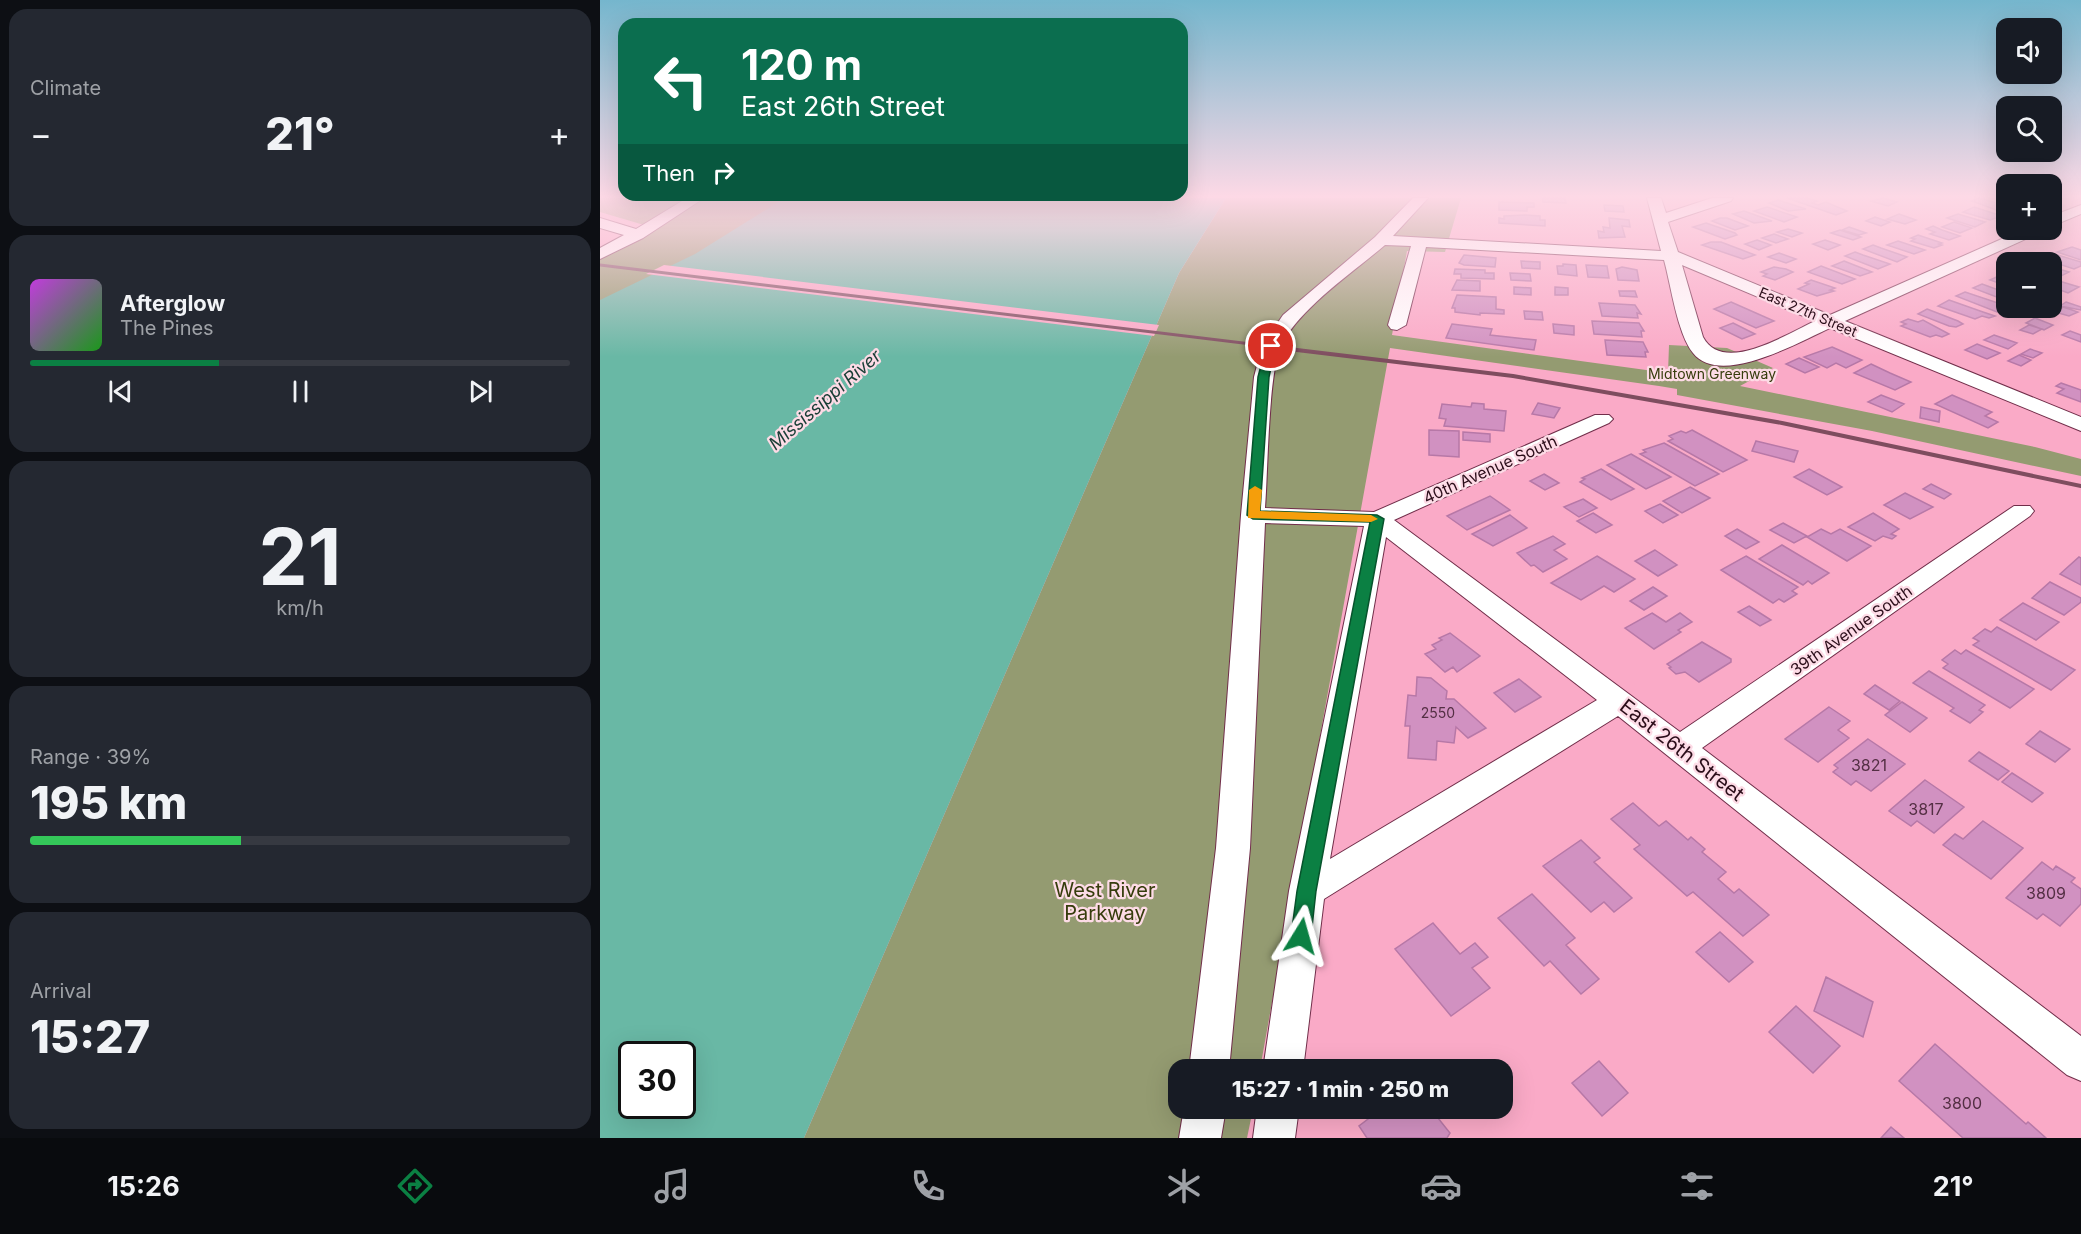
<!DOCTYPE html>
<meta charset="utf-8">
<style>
body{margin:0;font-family:Inter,sans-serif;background:#242831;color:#f1f3f6;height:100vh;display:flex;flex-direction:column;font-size:22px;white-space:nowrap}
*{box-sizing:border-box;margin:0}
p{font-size:20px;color:#9ea1a6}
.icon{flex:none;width:33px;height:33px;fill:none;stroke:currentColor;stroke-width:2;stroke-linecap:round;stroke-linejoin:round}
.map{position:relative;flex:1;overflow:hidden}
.drawer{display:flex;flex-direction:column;gap:9px;padding:9px;background:#0d0f14;width:600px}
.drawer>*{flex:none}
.guide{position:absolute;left:18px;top:18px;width:570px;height:183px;border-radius:18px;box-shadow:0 6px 24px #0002;background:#0b6e4f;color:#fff;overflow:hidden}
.controls{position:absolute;left:1396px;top:18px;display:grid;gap:12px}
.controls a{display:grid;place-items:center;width:66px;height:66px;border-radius:12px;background:#171b24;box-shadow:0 6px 24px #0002;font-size:30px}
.speed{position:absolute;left:18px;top:1041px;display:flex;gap:12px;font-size:30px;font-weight:700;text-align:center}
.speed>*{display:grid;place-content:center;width:78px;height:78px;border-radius:50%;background:#171b24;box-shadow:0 6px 24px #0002;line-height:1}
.speed .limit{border:3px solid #111;border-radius:9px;background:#fff;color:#111}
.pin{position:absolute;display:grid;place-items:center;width:51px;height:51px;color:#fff;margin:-26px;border:3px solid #fff;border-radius:50%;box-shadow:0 2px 6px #0007}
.me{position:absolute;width:66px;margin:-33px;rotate:8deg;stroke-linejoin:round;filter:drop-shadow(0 0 4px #0008)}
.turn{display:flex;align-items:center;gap:21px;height:126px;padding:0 24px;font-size:27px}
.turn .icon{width:78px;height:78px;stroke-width:2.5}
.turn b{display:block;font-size:42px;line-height:51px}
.then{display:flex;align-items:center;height:57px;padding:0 24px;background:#0003;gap:12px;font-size:22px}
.big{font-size:45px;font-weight:800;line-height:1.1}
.drawer .card{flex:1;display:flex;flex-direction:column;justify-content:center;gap:9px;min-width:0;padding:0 21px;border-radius:18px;background:#242831}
.drawer .dial{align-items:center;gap:0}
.dial b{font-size:78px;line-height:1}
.song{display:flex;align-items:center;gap:18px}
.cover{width:72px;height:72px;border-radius:9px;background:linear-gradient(135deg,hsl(290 70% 55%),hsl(120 70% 35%))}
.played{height:6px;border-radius:3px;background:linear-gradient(90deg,#0b8043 35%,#363941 35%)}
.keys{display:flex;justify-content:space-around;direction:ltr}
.heat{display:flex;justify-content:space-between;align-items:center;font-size:33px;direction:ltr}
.charge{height:9px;border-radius:4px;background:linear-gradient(90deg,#34c759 39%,#363941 0)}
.trip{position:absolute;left:568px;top:1059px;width:345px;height:60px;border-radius:18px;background:#171b24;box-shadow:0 6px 24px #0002;font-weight:800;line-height:60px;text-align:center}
.dock{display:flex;height:96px;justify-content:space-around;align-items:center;background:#090b0e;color:#9ea1a6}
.dock .icon{width:42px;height:42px}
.dock .selected{color:#0b8043}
.dock b{font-size:27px;color:#f1f3f6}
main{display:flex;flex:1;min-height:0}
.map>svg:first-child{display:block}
.green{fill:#949b71}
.water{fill:#69b8a5;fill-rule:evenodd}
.pier{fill:#faaac7}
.building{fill:#d191c1;stroke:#b778a7;stroke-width:1.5}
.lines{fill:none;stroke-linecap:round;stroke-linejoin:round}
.minor-casing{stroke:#712e4a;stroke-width:2}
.minor{fill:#fff;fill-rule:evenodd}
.rail-far1{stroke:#7e4d5f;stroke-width:3}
.rail{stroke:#7e4d5f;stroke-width:4}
.route{fill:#0b8043;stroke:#07532c;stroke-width:1.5}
.slow{fill:#f59e0b}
.labels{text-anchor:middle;stroke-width:4.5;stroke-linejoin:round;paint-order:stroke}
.far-street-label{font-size:14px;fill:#2b0e1a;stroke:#fddbe6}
.far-park-label{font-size:14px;fill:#363c0c;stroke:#fddbe6}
.number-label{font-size:14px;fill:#542f44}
.street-label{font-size:16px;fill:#2b0e1a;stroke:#fddbe6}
.near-number-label{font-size:16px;fill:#542f44}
.water-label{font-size:18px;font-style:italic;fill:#193e36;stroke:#fddbe6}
.near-street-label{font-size:20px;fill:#2b0e1a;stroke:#fddbe6}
.near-park-label{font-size:20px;fill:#363c0c;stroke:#fddbe6}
</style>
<main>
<section class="drawer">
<div class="card"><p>Climate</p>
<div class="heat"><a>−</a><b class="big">21°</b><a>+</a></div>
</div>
<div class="card">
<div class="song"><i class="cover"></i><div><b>Afterglow</b><p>The Pines</p></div></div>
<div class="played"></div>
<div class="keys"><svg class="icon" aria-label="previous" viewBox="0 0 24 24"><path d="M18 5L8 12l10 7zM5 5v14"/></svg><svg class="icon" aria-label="pause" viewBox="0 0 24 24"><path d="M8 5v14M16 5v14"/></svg><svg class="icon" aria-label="next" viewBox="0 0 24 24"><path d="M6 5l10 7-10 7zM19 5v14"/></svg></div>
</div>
<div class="card dial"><b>21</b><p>km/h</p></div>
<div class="card"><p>Range · 39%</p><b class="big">195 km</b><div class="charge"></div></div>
<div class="card"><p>Arrival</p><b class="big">15:27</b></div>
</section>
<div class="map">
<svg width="1481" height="1138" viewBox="0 0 1481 1138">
<rect width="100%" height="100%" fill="#faaac7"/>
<path class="green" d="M0,198H193L111,251L0,306V248L44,225L0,212Z
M626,198H861L845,252L807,251L792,335L1068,373L1069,345L1127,348L1173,368L1140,386L1435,447L1481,459V476L1272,431L1077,395V389L1059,386L790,348L660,1069L579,1070V1108L653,1109L647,1138H204L579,273Z"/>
<path class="water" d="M185,198H626L579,273L204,1138H0V300L95,254ZM32,1054H82V1106H32Z"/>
<path class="pier" d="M64,265L559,325L554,336L46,274Z"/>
<path class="building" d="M943,198H965L966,203L943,202Z
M1187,198H1207L1217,201L1212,203L1218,205L1226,202L1247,211L1236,215Z
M1283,198L1297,202L1288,206L1271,201Z
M1379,198L1407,206V214L1372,201Z
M1178,200L1206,209L1188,211L1169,203Z
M899,202L934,203V207H927V211L899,210Z
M1004,205L1023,206L1024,212L1005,211Z
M1167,207L1197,217L1184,222L1154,211Z
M1374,207L1402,216L1390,220L1363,212Z
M1144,211L1172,221L1154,223L1133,214Z
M1299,214L1316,220L1305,224L1287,219Z
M1358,214L1385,222L1375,227L1347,218Z
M925,215L940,216V220H945V226L899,223V218L904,219V216Z
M1275,217L1290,222L1281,226L1266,221Z
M1009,218L1029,220L1030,227L1022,226L1025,237L999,238L998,231L1004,232L1003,227L1010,228Z
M1120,218H1127L1148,226L1135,230L1112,221Z
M1354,222L1372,228L1360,233L1342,227Z
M1106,223L1135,233L1137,235L1125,239L1093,227Z
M1333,226L1342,230L1360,236L1349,240L1330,234L1335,232L1326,229Z
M1249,227L1266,233L1259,235L1242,230Z
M1188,229L1202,233L1192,237L1177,232Z
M1240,230L1261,237L1253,240L1231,233Z
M1174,234L1188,239L1176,243L1162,238Z
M1318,235L1342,243L1339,244L1342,245L1334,248L1311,241L1315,239L1311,238Z
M1157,240L1171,245L1159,250L1145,244Z
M1225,240L1240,245L1228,250L1213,244Z
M1298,241L1325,250L1314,254L1287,245Z
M1111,242H1121L1155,255L1143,259L1102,245Z
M1273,245L1281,248L1307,257L1297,262L1263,249Z
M1472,247L1481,250V260L1457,252Z
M1255,252L1263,255L1290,264L1278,269L1245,256Z
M1179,253L1196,259L1186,263L1168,257Z
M1451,253L1481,262V266L1474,269L1440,258Z
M864,255L896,258L895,267L864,265L859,263Z
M921,261L940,262V269L922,268Z
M1244,261L1272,272L1260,276L1232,266Z
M963,264L976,265L977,276L958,274L957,266H963Z
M986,265L1007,266L1009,278L988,277Z
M1221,266L1255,279L1242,284L1208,272Z
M1022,267L1037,270L1039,281L1018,280L1016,269Z
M1174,267L1186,269L1193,272L1175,280L1163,276L1167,274L1161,272Z
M1452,267L1469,272L1459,277L1452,275Z
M855,269L885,270V273H894V279L861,278V274H854Z
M910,273L930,274L931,281L911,280Z
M1401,275L1407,277V286L1390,280Z
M857,280L880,281V291L852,290Z
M1211,280L1235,288L1230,290L1234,291L1217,296L1198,289L1209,284L1205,283Z
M1459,281L1479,287L1468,293L1452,287Z
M1382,284L1401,291L1407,289V301L1373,288Z
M914,287L931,288V295L914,294Z
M955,287L968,288V295H955Z
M1019,291H1035L1037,297L1020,296Z
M1365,292L1407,306V308L1397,312L1356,296Z
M857,295L896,297V309L904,310V314L880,313V315L855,312V308H852Z
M1349,300L1383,312L1395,316L1389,318L1382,316L1375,319L1338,306Z
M1131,302L1174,321L1156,328L1114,309Z
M1466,302L1481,307V310L1460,306Z
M999,303L1035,305L1041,314L1037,313L1038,318L1002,316Z
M1463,307L1478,312L1469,316L1455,312Z
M1327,309L1358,321L1363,324L1356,327L1349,326L1318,314Z
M924,311L942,312L943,320L925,319Z
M1435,318L1453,325L1444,330L1426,323Z
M1308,319L1318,322L1323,320L1349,334L1342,337L1336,335L1330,337L1301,326L1306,324L1301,322Z
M992,321L1039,323L1044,331H1041L1042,337L994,334Z
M1133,323L1155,334L1142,339L1120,328Z
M852,324L892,329L890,335L936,340L934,350L846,338Z
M953,324L974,326V335L954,333Z
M1429,325L1442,329L1433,334L1420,330Z
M1470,331L1481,335V342L1462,335Z
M1394,335L1417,343L1408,349L1384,340Z
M1005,340L1043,342L1048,352H1045L1046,357L1007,355Z
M1377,344L1400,353L1387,359L1365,350Z
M1232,347L1262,360L1246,368L1236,363L1227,368L1204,357Z
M1430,349L1442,353L1433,358L1421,354Z
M1419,355L1431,360L1421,366L1408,361Z
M1199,358L1219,367L1205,373L1186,364Z
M1271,364L1290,373L1311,382L1295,390L1254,373Z
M1461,383L1481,390V402L1457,393L1464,389L1456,386Z
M1281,395L1304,404L1292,412L1268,402Z
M1352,395L1392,412L1385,416L1398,422L1388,428L1335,404Z
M872,403L884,404V409L906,411L904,431L844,426L846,419L839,418L842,404L871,407Z
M938,403L960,408L954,418L932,414Z
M1321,407L1340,411L1339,422L1320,418Z
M829,430L859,431V457L829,455Z
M1092,430L1147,460L1123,472L1068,441L1073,439L1069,436L1081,431L1086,433Z
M863,432L890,434V442L863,440Z
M1156,441L1198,451L1194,462L1152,451Z
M1064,443L1119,474L1095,486L1040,454L1046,452L1043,450Z
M1031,454L1071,477L1046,489L1007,465Z
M1001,469L1034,489L1011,500L980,482L985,479L982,478Z
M1209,469L1242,487L1227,495L1194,477Z
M944,474L959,483L945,490L930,481Z
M1331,484L1351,494L1344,499L1323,489Z
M1090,487L1110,498L1082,513L1063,501Z
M1305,493L1333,507L1310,519L1284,505Z
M890,496L910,510L867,530L847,516Z
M983,499L997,508L979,517L964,507Z
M1060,504L1078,515L1063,523L1045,511Z
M993,513L1012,525L996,533L977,521Z
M1273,513L1299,529L1291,534L1296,536L1292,539L1283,536L1275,541L1248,527Z
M910,515L927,528L893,546L872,534Z
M1183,523L1207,536L1194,543L1170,530Z
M1137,529L1159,542L1146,549L1125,536Z
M1221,529L1231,534L1240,529L1271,546L1247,561L1207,537Z
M953,536L965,544L954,550L967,559L943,572L934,565L931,566L917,553Z
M1182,545L1229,573L1212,584L1208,581L1203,585L1159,559Z
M1055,550L1077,565L1058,576L1035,561Z
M997,556L1035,579L1014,592L1004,586L981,600L951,583Z
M1146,556L1198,587L1192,591L1197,594L1184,602L1179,599L1173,603L1121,570Z
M1479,557L1481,558V585L1460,574Z
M1450,582L1481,598V602L1464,615L1432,598Z
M1053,587L1067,596L1044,610L1030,601Z
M1423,603L1459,622L1436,640L1400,620Z
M1149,606L1171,620L1160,626L1138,612Z
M1052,613L1066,622L1080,613L1092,622L1078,630L1081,632L1054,649L1025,628Z
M1397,627L1475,670L1451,690L1373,645L1379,641L1373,638L1385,629L1391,632Z
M850,633L880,656L857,672L853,667L845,672L825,654L836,649L832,645L842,640L839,638Z
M1102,642L1131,659V662L1099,682L1085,672L1076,674L1069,668L1071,667L1067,664Z
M1355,650L1361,654L1366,650L1434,689L1410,708L1343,668L1348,664L1342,660Z
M1329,671L1385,705L1379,710L1383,712L1370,723L1350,711L1354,708L1313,683Z
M817,677L831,678L847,691L846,699H854L886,728L868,738L856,727L854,743L837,741L836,760L808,758L810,726H805L808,695L816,696Z
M919,679L941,697L915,712L894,693Z
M1275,685L1300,701L1289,710L1264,694Z
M1302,702L1327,718L1310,732L1285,715Z
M1229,707L1250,721L1238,730L1249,738L1218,762L1185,739Z
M1440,731L1470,749L1455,762L1426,744Z
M1268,739L1305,764L1271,791L1256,781L1251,785L1233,772L1238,768L1234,765Z
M1379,752L1409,771L1398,780L1369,761Z
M1412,773L1443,793L1432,802L1402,782Z
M1325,780L1364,807L1334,833L1317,821L1311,826L1289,811Z
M1033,803L1059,826L1066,821L1088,840L1091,837L1105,849L1102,852L1126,872L1118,879L1134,893L1139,889L1169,915L1143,936L1093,892L1087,896L1034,849L1040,845L1011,819Z
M1383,821L1423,848L1391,879L1343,845L1355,834L1363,839Z
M981,840L1000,858L994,862L1032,898L1014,912L1004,902L991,912L943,866Z
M1442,862L1453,870L1456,866L1475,878L1471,882L1481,889V904L1460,926L1443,914L1437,919L1406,898Z
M932,894L975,938L966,945L999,979L981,994L950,961L944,966L898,918Z
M833,923L860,954L875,943L888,957L872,968L890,988L851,1016L795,949Z
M1120,932L1153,962L1129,982L1096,952Z
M1226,977L1273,1002L1263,1037L1214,1011Z
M1196,1006L1240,1046L1213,1073L1169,1032Z
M1335,1044L1426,1124L1428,1122L1446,1138H1363L1299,1081Z
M999,1061L1028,1093L1002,1116L972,1083Z
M773,1108H830L850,1133L847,1138H767L759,1126L772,1116L768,1112Z
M1291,1127L1304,1138H1281Z"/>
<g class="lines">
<g class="minor-casing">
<path id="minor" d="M87,198H104L43,238L0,259V248L24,235L0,228V218L36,229Z
M813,198H828L793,236L1061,251L1047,198H1061L1066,213L1112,198H1133L1131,201L1068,222L1078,252L1230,315L1422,230H1441L1439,233L1245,321L1481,417V431L1230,328C1201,341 1120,388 1093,353C1077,333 1071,285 1064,260L826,247L806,325L797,330L791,329L788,325L811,246L785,245C752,273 703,306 682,343C668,369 668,474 665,508L774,512L995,415H1009L1013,419L1009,423L794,520L1080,732L1414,506H1430L1434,511L1430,516L1102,748L1481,1036V1081L1467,1075L1018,716L724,899L703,1070H663L689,891L764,526L665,523L650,848L629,1070H589L616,848L641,515L654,377L662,346L683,315L775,237ZM1082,265L1215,321C1187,334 1123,375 1103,337ZM786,537L997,700L730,859Z
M1481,205V214L1452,226V216Z
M584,1108H626L621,1138H579Z
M657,1108H699L695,1138H653Z"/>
</g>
<use href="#minor" class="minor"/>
<path class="rail-far1" d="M0,265L684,348"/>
<path class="rail" d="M672,347L913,376L1182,423L1481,486"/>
</g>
<linearGradient id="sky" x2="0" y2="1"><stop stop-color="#75b6cd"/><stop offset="0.55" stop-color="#fdd9e6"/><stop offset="1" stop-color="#fdd9e6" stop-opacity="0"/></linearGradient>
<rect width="1481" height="357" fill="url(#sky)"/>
<path class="route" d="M667,343L676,346L669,377L660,511L777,515L784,519L716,891L711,936L708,942L701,945L694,942L691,936L697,891L770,522L653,519L647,515L658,377Z"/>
<path class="slow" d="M655,486L662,490L660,511L771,515L778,519L771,522L648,518L649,490Z"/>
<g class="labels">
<g class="far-street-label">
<text transform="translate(1208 312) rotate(23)" y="5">East 27th Street</text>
</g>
<g class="far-park-label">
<text x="1112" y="379">Midtown Greenway</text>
</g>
<g class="number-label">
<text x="838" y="718">2550</text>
</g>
<g class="street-label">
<text transform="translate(890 469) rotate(-24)" y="6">40th Avenue South</text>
<text transform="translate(1251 630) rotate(-35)" y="6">39th Avenue South</text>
</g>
<g class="near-number-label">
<text x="1269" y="771">3821</text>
<text x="1326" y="815">3817</text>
<text x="1446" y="899">3809</text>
<text x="1362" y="1109">3800</text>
</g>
<g class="water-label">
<text transform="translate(225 400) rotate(-41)" y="6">Mississippi River</text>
</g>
<g class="near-street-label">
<text transform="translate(1082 750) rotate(38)" y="7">East 26th Street</text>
</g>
<g class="near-park-label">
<text x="505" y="897">West River<tspan x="505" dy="23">Parkway</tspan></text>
</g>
</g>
</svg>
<div class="controls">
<a><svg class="icon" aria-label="sound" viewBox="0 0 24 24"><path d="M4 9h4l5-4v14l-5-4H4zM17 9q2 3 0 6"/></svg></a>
<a><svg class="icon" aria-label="search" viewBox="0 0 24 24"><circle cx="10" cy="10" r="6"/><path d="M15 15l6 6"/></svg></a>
<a>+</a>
<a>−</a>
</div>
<div class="speed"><div class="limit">30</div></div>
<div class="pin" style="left:671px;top:346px;background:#d93025"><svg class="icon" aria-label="arrive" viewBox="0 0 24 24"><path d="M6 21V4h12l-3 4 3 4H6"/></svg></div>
<svg class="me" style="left:701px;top:936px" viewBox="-20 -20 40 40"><path d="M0-17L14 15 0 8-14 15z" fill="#0b8043" stroke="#fff" stroke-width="4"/></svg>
<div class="trip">15:27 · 1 min · 250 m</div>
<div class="guide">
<div class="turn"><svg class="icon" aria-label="left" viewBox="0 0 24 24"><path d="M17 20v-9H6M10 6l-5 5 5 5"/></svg><div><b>120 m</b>East 26th Street</div></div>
<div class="then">Then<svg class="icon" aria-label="right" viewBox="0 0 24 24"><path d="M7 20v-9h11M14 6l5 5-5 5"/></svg></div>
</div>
</div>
</main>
<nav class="dock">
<b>15:26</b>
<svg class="icon selected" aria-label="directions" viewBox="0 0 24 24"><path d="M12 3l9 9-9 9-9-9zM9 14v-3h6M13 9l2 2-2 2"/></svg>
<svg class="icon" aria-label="music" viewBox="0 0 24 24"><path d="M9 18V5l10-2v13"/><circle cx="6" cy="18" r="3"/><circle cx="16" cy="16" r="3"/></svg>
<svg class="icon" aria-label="phone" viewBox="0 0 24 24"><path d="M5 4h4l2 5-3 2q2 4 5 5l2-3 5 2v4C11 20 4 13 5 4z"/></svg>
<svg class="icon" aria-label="climate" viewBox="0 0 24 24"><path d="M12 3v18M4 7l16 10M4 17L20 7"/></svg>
<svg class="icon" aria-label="car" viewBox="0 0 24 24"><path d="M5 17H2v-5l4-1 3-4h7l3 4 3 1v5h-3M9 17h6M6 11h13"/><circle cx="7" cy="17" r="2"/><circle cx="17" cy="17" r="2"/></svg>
<svg class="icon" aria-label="filters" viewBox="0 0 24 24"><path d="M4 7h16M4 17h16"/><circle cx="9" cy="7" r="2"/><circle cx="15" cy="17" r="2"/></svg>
<b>21°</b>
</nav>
